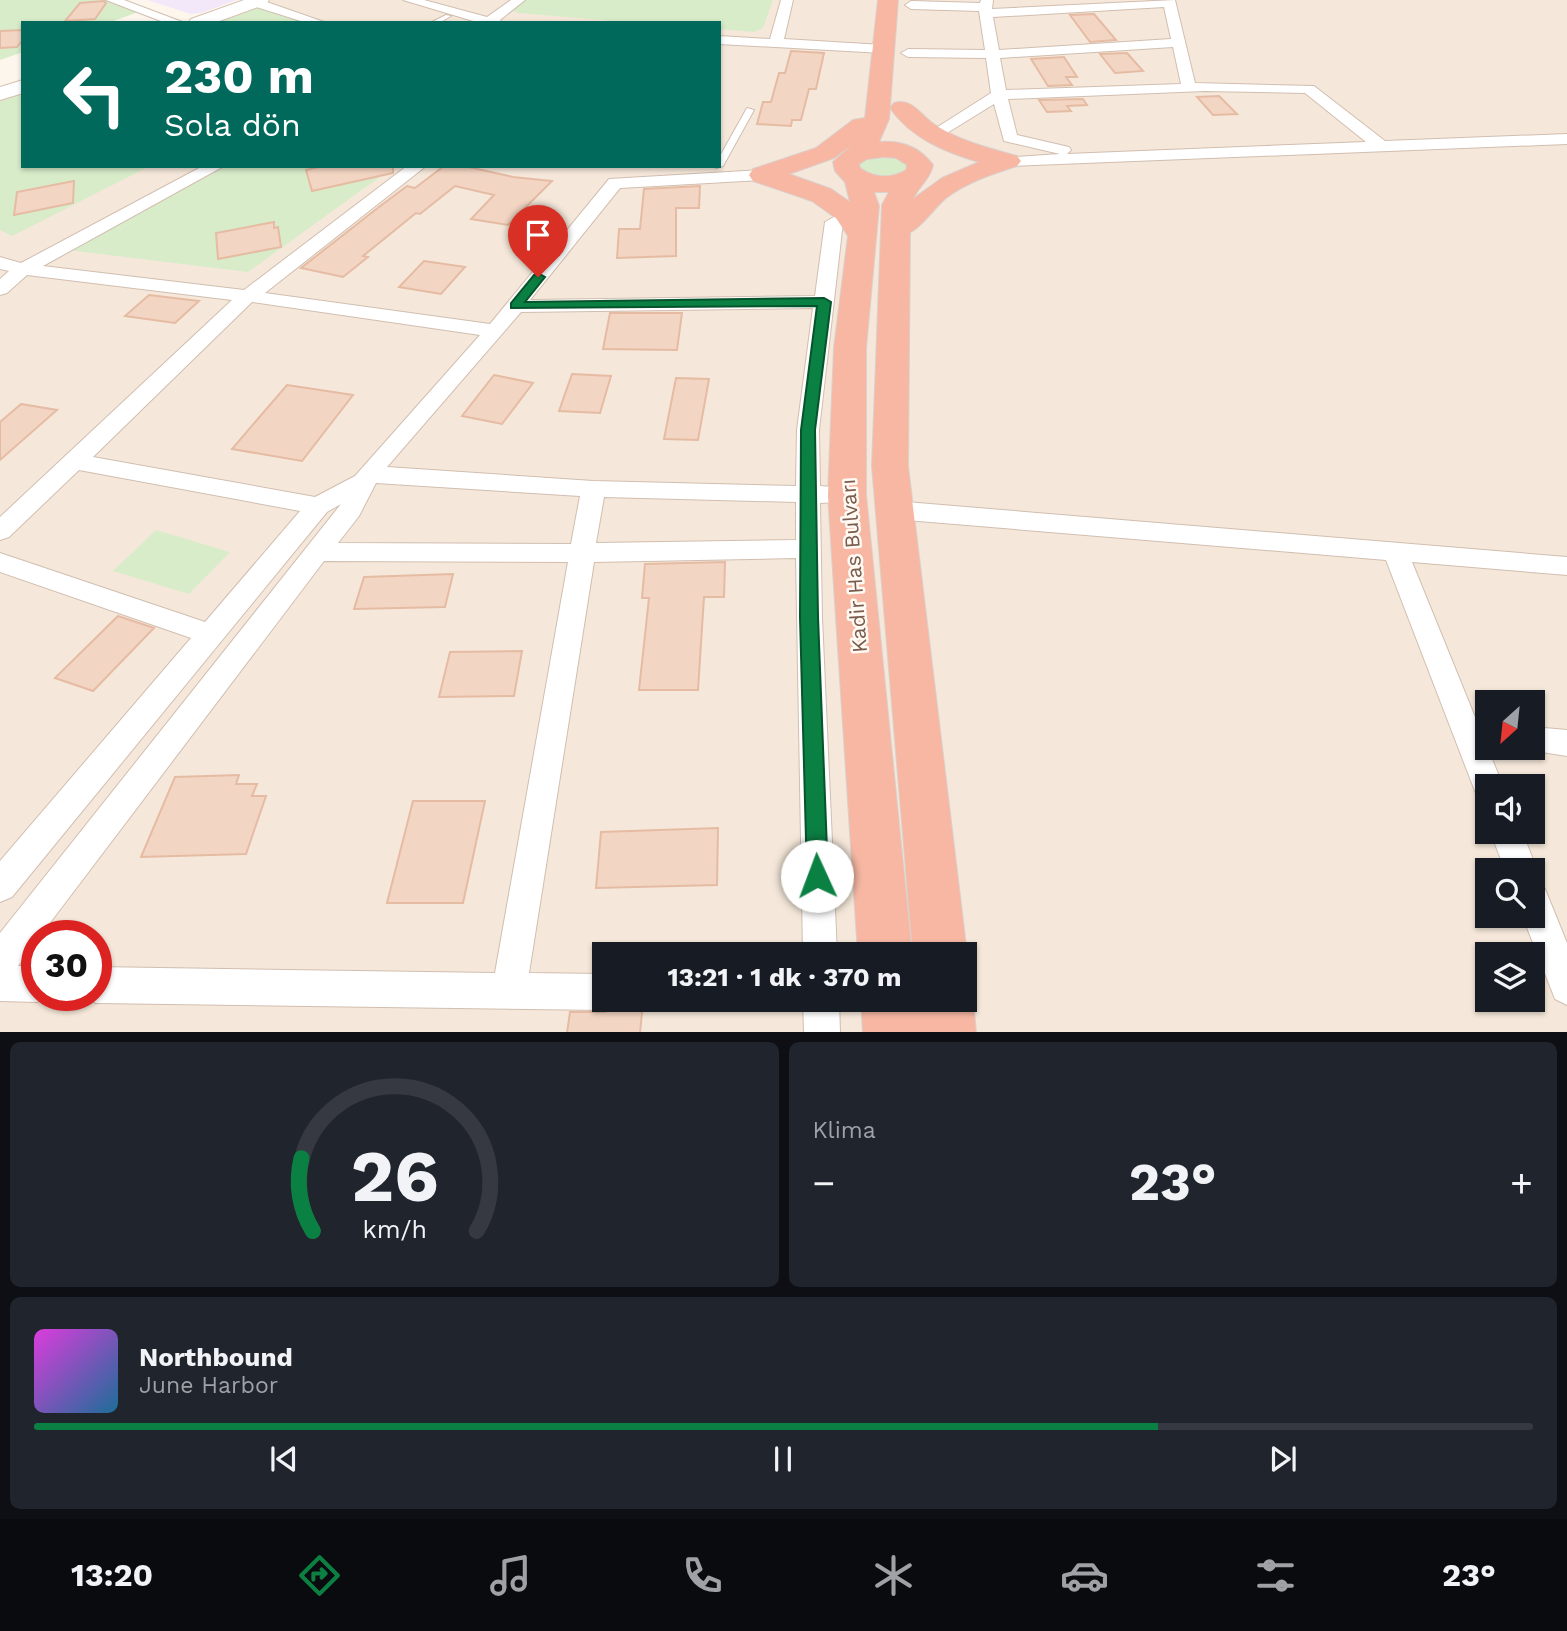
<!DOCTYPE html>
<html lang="tr">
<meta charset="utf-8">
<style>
body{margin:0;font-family:"Work Sans",sans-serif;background:#20242c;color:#f1f3f6;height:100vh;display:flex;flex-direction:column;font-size:26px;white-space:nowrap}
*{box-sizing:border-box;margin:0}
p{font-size:23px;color:#9ea1a6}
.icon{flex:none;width:38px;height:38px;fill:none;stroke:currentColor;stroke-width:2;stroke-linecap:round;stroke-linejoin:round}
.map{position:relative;height:1032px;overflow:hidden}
.panel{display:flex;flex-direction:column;gap:10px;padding:10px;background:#0d0f14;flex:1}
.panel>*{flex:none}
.banner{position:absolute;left:21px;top:21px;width:700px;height:147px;border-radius:0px;box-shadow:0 2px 5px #0004;background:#00695c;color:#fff;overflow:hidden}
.needle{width:46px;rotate:207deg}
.fabs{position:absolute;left:1475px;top:690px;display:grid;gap:14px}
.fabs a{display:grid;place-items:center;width:70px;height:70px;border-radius:0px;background:#171b24;box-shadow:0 2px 5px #0004;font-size:35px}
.speed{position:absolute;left:21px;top:920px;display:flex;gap:14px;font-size:35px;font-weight:700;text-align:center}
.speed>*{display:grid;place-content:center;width:91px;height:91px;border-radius:50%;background:#171b24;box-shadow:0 2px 5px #0004;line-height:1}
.speed .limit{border:10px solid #d22;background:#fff;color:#111}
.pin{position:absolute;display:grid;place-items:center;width:60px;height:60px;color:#fff;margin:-72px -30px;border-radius:50% 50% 50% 0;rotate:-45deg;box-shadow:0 0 7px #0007}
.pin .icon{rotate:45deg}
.me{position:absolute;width:77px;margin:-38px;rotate:358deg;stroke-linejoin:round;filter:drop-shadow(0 0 5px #0008)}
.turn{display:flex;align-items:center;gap:24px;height:147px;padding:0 28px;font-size:32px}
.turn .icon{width:91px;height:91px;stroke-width:2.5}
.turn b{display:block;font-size:49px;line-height:60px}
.big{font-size:52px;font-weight:700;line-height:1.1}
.panel .tile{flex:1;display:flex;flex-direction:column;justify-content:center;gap:10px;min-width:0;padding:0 24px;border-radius:10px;background:#20242c}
.panel .dial{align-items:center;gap:0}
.dial svg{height:182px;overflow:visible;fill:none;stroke:#363941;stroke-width:7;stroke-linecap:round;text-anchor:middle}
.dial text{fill:#f1f3f6;stroke:none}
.song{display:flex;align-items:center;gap:21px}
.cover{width:84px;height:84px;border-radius:10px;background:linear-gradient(135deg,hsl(300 70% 55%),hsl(200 70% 35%))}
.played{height:7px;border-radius:4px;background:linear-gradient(90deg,#0b8043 75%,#363941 75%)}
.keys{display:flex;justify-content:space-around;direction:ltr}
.heat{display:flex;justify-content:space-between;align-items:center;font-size:38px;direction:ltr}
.panel .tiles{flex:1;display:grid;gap:10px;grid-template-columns:1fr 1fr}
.tile:last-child{grid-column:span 2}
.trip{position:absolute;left:592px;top:942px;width:385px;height:70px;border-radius:0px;background:#171b24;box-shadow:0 2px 5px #0004;font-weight:700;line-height:70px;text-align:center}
.menu{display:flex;height:112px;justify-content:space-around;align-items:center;background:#090b0e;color:#9ea1a6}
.menu .icon{width:49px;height:49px}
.menu .active{color:#0b8043}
.menu b{font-size:32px;color:#f1f3f6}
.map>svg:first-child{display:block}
.residential{fill:#f5e8da;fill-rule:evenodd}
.education{fill:#f3e8fa}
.green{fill:#d8ecc9}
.building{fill:#f3d5c3;stroke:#e6bba3;stroke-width:2}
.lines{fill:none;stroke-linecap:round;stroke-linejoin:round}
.lane-casing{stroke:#d1beb0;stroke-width:2}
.street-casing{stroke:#d1beb0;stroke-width:2}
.secondary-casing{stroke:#d6c0b0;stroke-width:2}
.highway-casing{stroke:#dad1cd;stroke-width:2}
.lane{fill:#fff;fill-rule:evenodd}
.street{fill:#fff;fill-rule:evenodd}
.secondary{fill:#fff;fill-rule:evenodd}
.highway{fill:#f7b7a3;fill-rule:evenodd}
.route{fill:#0b8043;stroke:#07532c;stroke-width:2}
.labels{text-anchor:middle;stroke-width:5;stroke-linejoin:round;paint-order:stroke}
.street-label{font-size:21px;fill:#7a5c4d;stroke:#fffaf3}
</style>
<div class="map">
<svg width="1567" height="1033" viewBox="0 0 1567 1033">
<rect width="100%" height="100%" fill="#fdf6ec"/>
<path class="residential" d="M267,0H1567V1032L0,1033V98L23,166H719V23H205ZM1488,702H1533V747H1488ZM1488,786H1533V831H1488ZM1488,870H1533V915H1488ZM37,936H96V996H37ZM604,954H964V999H604ZM1488,954H1533V999H1488Z"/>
<path class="education" d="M147,0H237L201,13L191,14Z"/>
<path class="green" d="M0,0H107L141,11L108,23H23V52L0,60Z
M523,0H773L763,28L754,32L719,29V23H639L517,13L512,10Z
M252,5L313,23H205Z
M23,91V166H150L12,236L0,230V99Z
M864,155L908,159V175L868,178L854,163Z
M215,166H395L248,272L68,250Z
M156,530L230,552L189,594L113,571Z"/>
<path class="building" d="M104,1L106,3L95,19L65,21L80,3Z
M1094,14L1116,40L1090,42L1070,15Z
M23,30V40L17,47L0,48V31Z
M791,51L824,53L816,89H809L801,120H792L791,126L757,124L763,102H771L779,73H785Z
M1127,53L1143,71L1115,73L1100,54Z
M1064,57L1077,77H1066L1072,85L1048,86L1031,59Z
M1219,96L1237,114L1213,115L1197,97Z
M1083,99L1087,105L1067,106L1071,111L1047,112L1039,100Z
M323,166H393V173L312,191L306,170Z
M444,166H464L513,177L552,181L508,225L471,219L494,195L455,186L420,214L416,213L363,256L368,257L343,277L301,268L379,207L407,186L415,188Z
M74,181L73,203L14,215L17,192Z
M700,186L699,208H676V256L617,258L619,229H640L644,189Z
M274,222V228L278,227L281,247L218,259L216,233Z
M424,261L465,267L441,294L399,287Z
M149,295L199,301L175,323L125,316Z
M610,313H682L677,350L603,349Z
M572,374L611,376L600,413L559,411Z
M494,375L533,383L502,424L462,416Z
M676,378L709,379L698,440L664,439Z
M287,385L353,395L302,461L232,449Z
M21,404L57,410L0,460V422Z
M725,562L724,597H704L698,690H639L649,598H642L645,564Z
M453,574L445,607L354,609L364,577Z
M118,616L154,628L93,691L55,678Z
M522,651L514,696L439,697L450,652Z
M239,775L236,784H257L252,796H266L246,854L141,857L175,777Z
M413,801H485L463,903H387Z
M718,828L717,885L596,888L601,832Z
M621,1002H643L640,1033H567L570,1012H605L618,1007Z"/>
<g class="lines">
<g class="lane-casing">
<path id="lane" d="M446,15L451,16L439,23H430Z
M747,108L754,110L723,166L716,168L715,166H719V158Z"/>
</g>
<g class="street-casing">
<path id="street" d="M106,0H124L185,23H166Z
M249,0H261L327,23H307L250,5Z
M403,0H424L487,17L511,0H525L500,20L502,23H480Z
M781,0H793L784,39L883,45L890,49L883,53L719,44V36L770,39Z
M981,0H993L992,9L1175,0L1195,83L1314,86L1385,141L1567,134V144L1008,166L1002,164L1000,161L1002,158L1060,154L1004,141L994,104L939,138L933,140L925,135L991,93L986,58L908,57L901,53L908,49L985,50L979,11L911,9L905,5L911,1L980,3ZM1164,7L1171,39L999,50L993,17ZM1173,47L1181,84L1006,90L1000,58ZM1205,91L1305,93L1366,142L1067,154L1071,150L1069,147L1017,135L1008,99Z
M203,166H224L43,266L244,290L407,166H426L265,293L490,324L609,179L762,170L770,175L762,180L620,188L530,300L815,296L825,222L834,217L840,218L843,222L819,430L820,486L855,489L859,495L855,501L820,503L822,617L837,954H803L796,558L594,562L529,973L604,974V999H619L617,1005L604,1010L96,1003L84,997L96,996V967L495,973L568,562L324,561L40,936H37V941L18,966H37V996H49L37,1002L0,1001V933L341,504L327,512L12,897L0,902V861L191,638L0,572V553L205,622L300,511L79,470L9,537L0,540V517L232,300L27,275L7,293L0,295V279L9,271L0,269V257L21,263ZM252,302L480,335L355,476L315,497L93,457ZM813,308L797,430L796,486L593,481L387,467L521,312ZM376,483L580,496L571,544L338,543L359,516ZM604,497L796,502V540L596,543Z
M894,501L1567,557V575L1412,562L1503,786H1488V799L1477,796L1473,786L1386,560L894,519L885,516L882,510L885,504Z
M1533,727L1567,730V756L1523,749L1533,747Z
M1490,831H1522L1537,870L1533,880V870H1505Z
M1533,884L1545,889L1567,943V1005L1555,999L1522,915H1533Z
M803,999H839L840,1033H804Z"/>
</g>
<g class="secondary-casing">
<path id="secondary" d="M244,0H269L266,4L214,23H188L191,19Z
M23,80V93L0,100V87Z"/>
</g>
<g class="highway-casing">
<path id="highway" d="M878,0H898L889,119L879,142C901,140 920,147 933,165C930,179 919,186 913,199L942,178L979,162C945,152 911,138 890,108L894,103C913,98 920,115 935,125C960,141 988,148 1017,156L1021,161L1017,166C992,174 967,182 946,198C935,207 920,229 910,232L908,466L967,954L964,961V954H913L872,466L882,205L889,192H874L879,206L866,348V495L912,954H858L828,495L834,348L848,236L836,218L812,201L753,181L749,175L753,169L816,148L853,120L865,118ZM853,144L833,162L835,171L845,182L850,202L831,189L789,174L834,158ZM884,157L896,158L907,165L906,170C891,179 874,178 860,168L859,164L867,159Z
M964,979L973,999L976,1033H863L861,999H917V1002V999H964Z"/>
</g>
<use href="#lane" class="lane"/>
<use href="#street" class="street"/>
<use href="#secondary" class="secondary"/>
<use href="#highway" class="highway"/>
</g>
<path class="route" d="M538,273L545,277L525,302L824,298L831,302L815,430L818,617L828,876L825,883L817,886L810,883L807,876L800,617L801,430L817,306L511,308V303L534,275Z"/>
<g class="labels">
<g class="street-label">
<text transform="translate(854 566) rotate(-94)" y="7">Kadir Has Bulvarı</text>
</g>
</g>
</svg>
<div class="fabs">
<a><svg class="needle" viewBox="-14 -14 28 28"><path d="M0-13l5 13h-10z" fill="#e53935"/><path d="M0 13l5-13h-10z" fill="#9ea1a6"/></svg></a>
<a><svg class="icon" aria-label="sound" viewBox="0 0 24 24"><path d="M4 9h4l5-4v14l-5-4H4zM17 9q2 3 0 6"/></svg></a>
<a><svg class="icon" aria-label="search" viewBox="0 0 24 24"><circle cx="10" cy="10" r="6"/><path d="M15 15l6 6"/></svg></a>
<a><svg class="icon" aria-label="layers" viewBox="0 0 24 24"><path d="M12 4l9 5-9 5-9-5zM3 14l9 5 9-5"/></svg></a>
</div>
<div class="speed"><div class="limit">30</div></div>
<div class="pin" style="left:538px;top:277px;background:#d93025"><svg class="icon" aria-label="arrive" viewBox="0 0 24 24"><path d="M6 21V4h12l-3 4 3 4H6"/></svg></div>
<svg class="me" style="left:817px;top:876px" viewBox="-20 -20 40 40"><circle r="19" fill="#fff"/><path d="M0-13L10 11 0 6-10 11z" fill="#0b8043"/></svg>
<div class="trip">13:21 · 1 dk · 370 m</div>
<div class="banner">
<div class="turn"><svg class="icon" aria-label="left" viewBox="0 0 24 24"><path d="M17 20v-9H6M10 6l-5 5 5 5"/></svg><div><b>230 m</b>Sola dön</div></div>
</div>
</div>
<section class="panel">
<div class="tiles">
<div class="tile dial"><svg viewBox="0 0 100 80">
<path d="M14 69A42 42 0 1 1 86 69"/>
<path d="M14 69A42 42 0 0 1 9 37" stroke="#0b8043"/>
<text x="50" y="56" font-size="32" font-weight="700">26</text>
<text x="50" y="72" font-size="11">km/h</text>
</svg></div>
<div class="tile"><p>Klima</p>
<div class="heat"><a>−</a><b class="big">23°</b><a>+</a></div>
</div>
<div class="tile">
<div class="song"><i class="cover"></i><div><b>Northbound</b><p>June Harbor</p></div></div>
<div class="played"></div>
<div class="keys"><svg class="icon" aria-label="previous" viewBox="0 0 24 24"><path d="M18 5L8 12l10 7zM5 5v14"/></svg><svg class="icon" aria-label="pause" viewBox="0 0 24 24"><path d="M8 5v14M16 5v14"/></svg><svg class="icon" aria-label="next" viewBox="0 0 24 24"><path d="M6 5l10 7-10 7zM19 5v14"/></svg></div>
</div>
</div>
</section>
<nav class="menu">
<b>13:20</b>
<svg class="icon active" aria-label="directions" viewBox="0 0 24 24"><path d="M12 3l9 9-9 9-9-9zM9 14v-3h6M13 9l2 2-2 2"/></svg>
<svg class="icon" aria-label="music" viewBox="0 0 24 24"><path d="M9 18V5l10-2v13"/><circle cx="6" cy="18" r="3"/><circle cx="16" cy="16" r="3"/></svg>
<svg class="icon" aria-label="phone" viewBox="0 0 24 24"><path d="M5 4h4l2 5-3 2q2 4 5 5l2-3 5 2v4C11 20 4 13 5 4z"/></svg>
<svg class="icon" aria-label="climate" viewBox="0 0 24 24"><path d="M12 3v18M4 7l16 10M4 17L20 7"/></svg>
<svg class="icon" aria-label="car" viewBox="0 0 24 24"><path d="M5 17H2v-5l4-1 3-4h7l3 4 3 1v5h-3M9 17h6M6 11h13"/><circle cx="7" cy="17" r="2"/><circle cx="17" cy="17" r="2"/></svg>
<svg class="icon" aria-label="filters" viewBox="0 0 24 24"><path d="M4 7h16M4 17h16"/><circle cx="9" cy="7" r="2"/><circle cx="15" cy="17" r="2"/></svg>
<b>23°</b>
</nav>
